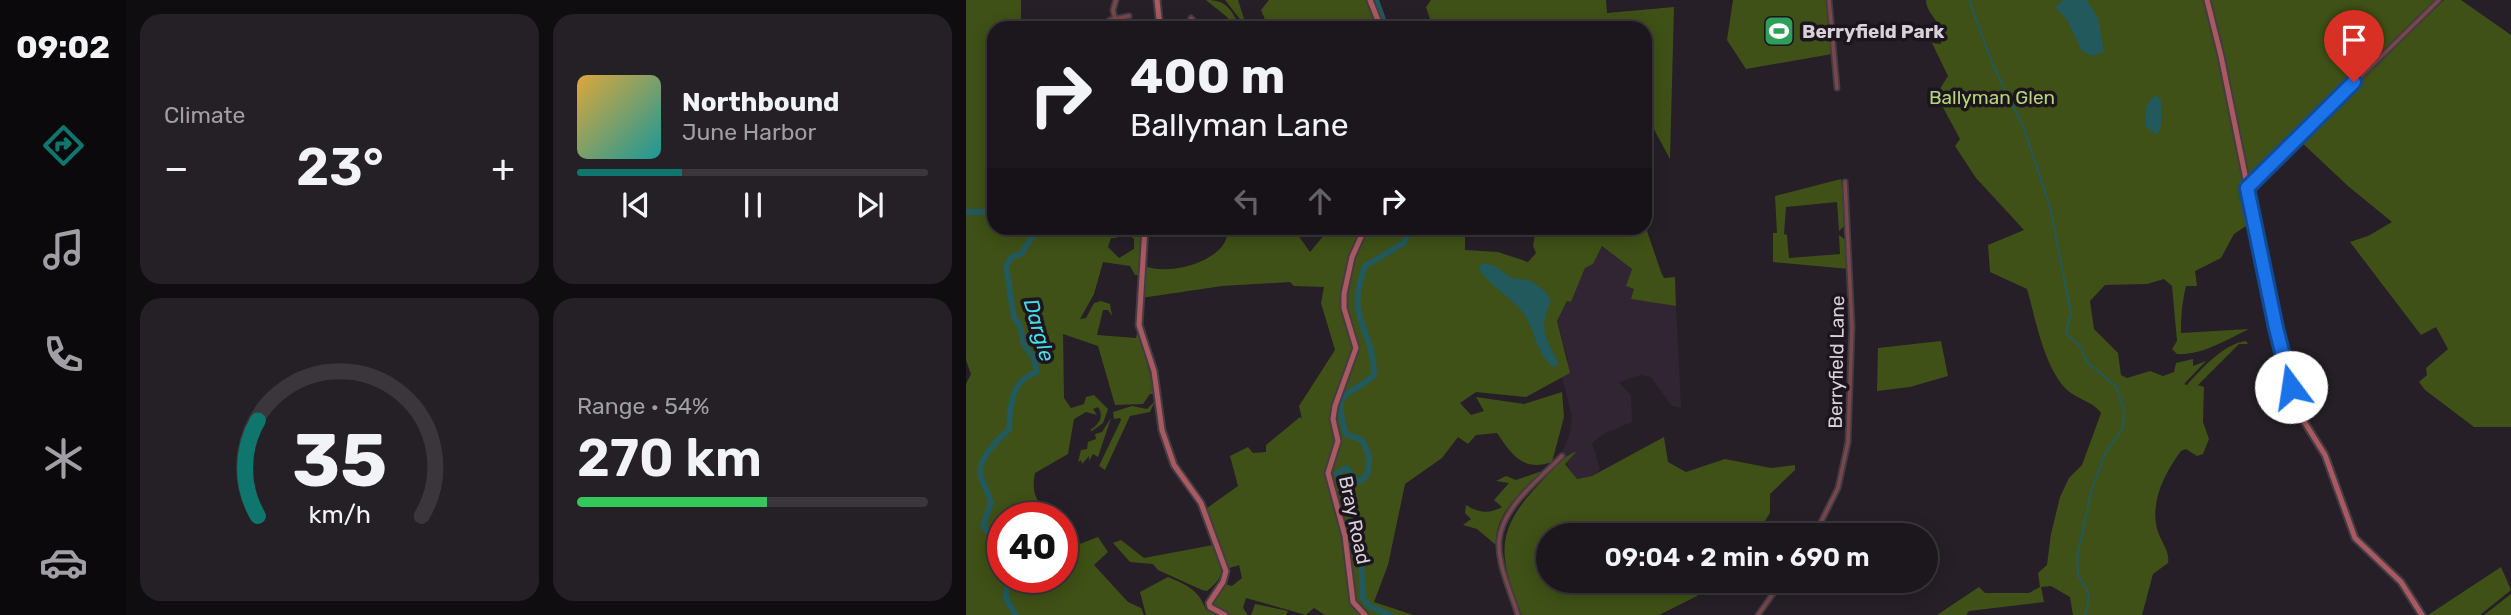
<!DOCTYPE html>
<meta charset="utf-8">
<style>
body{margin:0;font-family:Rubik,sans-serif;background:#252026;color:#f1f3f6;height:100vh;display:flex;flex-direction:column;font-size:26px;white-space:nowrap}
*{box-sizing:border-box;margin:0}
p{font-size:23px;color:#a09fa4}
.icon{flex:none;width:38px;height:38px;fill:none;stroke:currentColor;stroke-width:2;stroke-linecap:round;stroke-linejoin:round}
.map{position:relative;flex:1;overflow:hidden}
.sheet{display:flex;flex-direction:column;gap:14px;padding:14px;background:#0f0d10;width:840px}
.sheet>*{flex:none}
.banner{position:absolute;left:21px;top:21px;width:665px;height:214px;border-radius:21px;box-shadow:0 4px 18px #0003,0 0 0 2px #3a363b;background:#1c171d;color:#f1f3f6;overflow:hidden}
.speed{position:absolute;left:21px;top:502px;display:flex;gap:14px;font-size:35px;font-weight:700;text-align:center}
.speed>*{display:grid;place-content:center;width:91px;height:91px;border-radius:50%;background:#1c171d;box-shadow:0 4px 18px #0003,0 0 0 2px #3a363b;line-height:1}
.speed .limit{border:10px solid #d22;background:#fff;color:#111}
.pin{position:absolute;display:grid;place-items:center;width:60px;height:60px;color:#fff;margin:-72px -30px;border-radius:50% 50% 50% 0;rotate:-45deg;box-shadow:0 0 7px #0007}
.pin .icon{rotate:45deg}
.me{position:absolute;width:77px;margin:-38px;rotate:346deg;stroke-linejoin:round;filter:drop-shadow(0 0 5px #0008)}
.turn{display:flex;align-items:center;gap:24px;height:147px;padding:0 28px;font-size:32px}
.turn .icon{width:91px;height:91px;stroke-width:2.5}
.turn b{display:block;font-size:49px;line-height:60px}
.lanes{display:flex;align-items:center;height:66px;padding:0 28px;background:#0003;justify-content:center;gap:35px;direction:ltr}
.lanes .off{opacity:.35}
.big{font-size:52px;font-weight:600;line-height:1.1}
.sheet .card{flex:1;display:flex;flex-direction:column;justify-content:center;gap:10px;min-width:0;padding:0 24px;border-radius:21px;background:#252026}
.sheet .dial{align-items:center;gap:0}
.dial svg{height:182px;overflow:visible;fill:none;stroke:#3a363b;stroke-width:7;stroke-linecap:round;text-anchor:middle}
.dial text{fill:#f1f3f6;stroke:none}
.song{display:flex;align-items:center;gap:21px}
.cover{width:84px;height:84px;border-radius:10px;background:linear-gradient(135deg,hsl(40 70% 55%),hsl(180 70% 35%))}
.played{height:7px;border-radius:4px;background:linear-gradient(90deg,#0f766e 30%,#3a363b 30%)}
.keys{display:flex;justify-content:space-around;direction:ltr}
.heat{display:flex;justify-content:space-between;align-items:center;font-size:38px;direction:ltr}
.charge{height:10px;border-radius:5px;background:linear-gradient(90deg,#34c759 54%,#3a363b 0)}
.sheet .tiles{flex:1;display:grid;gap:14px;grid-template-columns:repeat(2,1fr)}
.trip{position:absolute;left:570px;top:523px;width:402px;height:70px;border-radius:35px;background:#1c171d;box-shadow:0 4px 18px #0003,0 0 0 2px #3a363b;font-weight:600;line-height:70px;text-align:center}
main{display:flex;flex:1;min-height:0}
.tabs{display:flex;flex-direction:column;width:126px;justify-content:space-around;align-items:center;background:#0b090c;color:#a09fa4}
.tabs .icon{width:49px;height:49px}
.tabs .selected{color:#0f766e}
.tabs b{font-size:32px;color:#f1f3f6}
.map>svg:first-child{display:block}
.built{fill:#312533}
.green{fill:#3f5116}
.water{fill:#22595d}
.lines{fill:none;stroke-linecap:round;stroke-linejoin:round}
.stream{stroke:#22595d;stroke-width:2}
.river{stroke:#22595d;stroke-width:6}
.street-casing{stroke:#423c43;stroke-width:7}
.secondary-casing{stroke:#423c43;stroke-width:9}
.street{stroke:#79464b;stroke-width:3.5}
.secondary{stroke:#aa5961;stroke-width:5}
.route-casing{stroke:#114b97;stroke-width:18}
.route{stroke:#1a73e8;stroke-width:12}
.labels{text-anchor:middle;stroke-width:7;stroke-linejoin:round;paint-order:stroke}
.poi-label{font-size:19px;font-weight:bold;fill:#d7d2d8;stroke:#1d151e;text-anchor:start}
.park-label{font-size:19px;fill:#b6d678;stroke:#1d151e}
.street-label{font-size:19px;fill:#d7d2d8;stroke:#1d151e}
.water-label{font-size:21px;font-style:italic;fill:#44dee8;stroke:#1d151e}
</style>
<main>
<nav class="tabs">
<b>09:02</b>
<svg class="icon selected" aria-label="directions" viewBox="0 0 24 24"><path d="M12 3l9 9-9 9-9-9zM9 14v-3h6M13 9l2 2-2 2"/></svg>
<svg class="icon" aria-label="music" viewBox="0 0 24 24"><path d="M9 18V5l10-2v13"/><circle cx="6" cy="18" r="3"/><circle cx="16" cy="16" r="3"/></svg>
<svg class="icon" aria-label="phone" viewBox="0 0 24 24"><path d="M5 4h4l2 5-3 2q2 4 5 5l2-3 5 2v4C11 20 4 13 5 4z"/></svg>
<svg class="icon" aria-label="climate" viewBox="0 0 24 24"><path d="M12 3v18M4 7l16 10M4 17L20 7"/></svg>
<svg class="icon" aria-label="car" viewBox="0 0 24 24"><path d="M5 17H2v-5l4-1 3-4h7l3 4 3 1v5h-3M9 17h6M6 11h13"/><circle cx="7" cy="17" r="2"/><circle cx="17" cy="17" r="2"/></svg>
</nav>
<section class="sheet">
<div class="tiles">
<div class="card"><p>Climate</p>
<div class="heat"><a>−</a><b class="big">23°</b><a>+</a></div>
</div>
<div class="card">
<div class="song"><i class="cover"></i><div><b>Northbound</b><p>June Harbor</p></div></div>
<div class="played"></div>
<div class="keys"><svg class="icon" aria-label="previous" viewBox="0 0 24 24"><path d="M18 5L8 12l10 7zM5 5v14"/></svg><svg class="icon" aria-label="pause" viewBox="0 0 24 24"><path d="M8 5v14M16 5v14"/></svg><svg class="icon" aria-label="next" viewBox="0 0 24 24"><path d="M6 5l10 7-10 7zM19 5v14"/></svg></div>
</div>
<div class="card dial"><svg viewBox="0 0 100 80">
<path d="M14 69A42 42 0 1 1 86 69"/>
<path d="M14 69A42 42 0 0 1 14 27" stroke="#0f766e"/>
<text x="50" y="56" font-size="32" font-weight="700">35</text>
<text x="50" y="72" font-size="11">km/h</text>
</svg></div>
<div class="card"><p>Range · 54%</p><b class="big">270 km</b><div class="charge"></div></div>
</div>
</section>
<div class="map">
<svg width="1545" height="615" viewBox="0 0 1545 615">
<rect width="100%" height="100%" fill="#261f27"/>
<path class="built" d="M636,245L666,269L660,286L695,304L710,306L715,408L706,406L685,377L675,375L653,382L665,396L666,422L637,434L626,443L634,470L626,476L610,479L595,455L604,433L606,416L594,369L595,364L602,360L591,321L601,301L605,302L619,268L627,264Z"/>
<path class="green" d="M0,0H55V28H28V228H78L77,233L79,235L81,228H142L151,238H145L142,247L153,258L168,249V239L160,233L159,228H175L172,275H169L164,266L137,262L128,294L114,319L120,318L128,303L135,301L144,304L146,316L142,310H137L131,335L170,338L172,328L189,394H184L177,404L149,405L132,346L97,334L98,398L105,408L118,404L120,397L128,395L142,409L137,423L126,431L124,430C132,425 139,417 132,407L127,409L131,415L120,412L108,419L102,454L69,473C66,488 68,498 78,509L87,510L90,518H37V578H96V538L111,545L132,537L142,552L128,565L162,602L175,608L178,615H0V384L5,374L0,360Z
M240,0C261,0 266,10 274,28H269L261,17Z
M259,0H272L281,28Z
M303,0H401L413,28L302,27L295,10Z
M465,0H640L641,13L708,7L704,159L685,124L679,129V28H462L464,19L460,7Z
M767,0H861L866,54L780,69L761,40Z
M960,0H1469L1279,185L1286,216L1281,219L1286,222L1268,234L1255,258L1229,271L1231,286H1220C1216,303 1215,316 1215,333L1283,329C1260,340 1237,355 1211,354L1206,349L1211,341L1206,286L1198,279L1181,284L1139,285L1124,301L1128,329L1152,353L1155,375L1161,378L1184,371L1197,376L1208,372L1210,363L1227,359V366L1240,361L1218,384L1221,385C1235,369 1259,343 1280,341L1282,344H1273L1232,385L1238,387L1237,422L1243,439L1237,454L1231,456L1220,449L1215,451C1198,474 1183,503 1192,532C1196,543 1204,552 1202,563L1187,574L1176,615H1107L1104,597L1085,586L1075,587L1078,602L1003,611L1000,615H971L1013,587L1019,593H1063L1074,587L1072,573L1081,565L1085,534L1094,497L1103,478L1116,465L1135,413C1127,401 1109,399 1099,388C1077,363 1070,320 1061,289L1024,272L1022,245L1058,230L1010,178L989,146L994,139L972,98V92L982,76L966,43L975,44C976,17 961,17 960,0Z
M1478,0H1495L1545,35V427H1508L1459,390L1453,382L1461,375L1460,368L1482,349L1470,327L1455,335L1384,242L1402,236L1426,222L1382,186L1333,140Z
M875,179L880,224L873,231L871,202L820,207L818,234L821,235L823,258L874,254L873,235L881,241L883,269L807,262V233H811L809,196Z
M679,225L695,272L698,278L709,277L710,306L665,299L668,289L660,286L666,269L636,246L627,264L619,268L605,302L601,301L591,321L604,373L560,397L510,392L494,403L505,415L518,411L510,397L558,404L596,392L598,417L586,462C557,472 546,455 531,433L510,435L502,444L492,437L476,458L439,484L422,565L408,602L447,615H359L348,608L340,615L280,598L277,608L282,615H264L244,605L259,584L266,586L276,578L273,565L260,569L241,508L272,486L264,456L282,447L287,453L300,452V445L334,417L336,419L333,406L369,350L355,303L358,287L328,286L324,282L256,286L175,298L177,265C198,276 243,265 257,245C260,241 261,235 264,230L277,232L275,228H327L344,252L364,228H499V250L532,252L562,262L570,253L567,246L569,235L560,231L561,228H679Z
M975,341L982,376L944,387L911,391L912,348Z
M189,401L184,412L164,416L139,470L133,466L155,420L154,418L148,419L147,412L166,406L181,409Z
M145,418L132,457L127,454L123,461V456L116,464L115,460L112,462L115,450L121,449L122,442L130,439L129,434L136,432Z
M698,437L702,462L720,472L759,459L805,468L829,465V470L804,494V513L796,526L768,535L583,536V581H742L731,596L693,615H556C532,556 528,531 574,483C585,471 596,457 611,451L599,464L611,479L626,476Z
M576,471C556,491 528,514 530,545L511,529L497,525L505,519L499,513L500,505C512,513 524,514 536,507L528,500L543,483L530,481L540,476L550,480Z
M155,540L178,558L247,545C256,568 262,574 241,591L236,590L192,570L187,564L164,562L147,543Z
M1535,567L1545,590L1514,615H1462Z
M202,577C221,585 233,590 240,610L253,615H180L174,592Z
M1545,594V615H1518Z
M289,604L322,611L320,615H285Z"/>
<path class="water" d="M1097,0H1121L1132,18L1138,52L1127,56L1116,51L1101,20L1089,7Z
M1189,95L1195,100C1195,112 1198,124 1191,135L1179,126L1180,106Z
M518,263L529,266L546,278L563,280L579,291L585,301C572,330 580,338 593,364L587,367C568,351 570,328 555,310C542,295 524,286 512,268Z"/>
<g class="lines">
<path class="stream" d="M1003,0L1027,65L1057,126L1084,207L1105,313L1100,333L1115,347L1121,362L1151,387L1158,412L1157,428L1140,452L1126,488L1111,557L1112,575C1123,595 1126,590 1119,615"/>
<path class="river" d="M410,0L420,28
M0,212H28
M37,550L17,526L25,503C23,494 17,485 15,476C11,459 32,440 43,429C44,406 45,380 71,372L68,358L58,345L54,325L48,318L40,266L46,257L55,254L72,228
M41,578L40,599L50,615
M424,615L403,606L397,598L394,533L371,473L380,468L391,481H395L402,473L403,455L396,440L380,434C365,386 383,399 408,375C408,326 378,322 399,266L438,243L445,228"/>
<g class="street-casing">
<path id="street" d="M863,0L871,88
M225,18L234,28
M149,19L147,10L150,0
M144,20L163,16
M1282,187L1473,0
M848,536L872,488L882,442L886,327L879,182
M552,615C545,592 532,566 533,542C535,507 574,479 596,456
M792,615L816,581"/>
</g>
<g class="secondary-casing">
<path id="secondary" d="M191,0L194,28
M404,0L415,28
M1241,0L1255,56L1310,328L1331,410L1359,455L1389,538L1435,582L1456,615
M179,228L173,325L188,371L196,430L208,465L235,503L260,571L257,582L243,603L244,607L259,615
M399,228L386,257L378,294V308L390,348L369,406L367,419L372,441L362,473L379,536L387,602L399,615"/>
</g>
<use href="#street" class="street"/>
<use href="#secondary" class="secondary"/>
</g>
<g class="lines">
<g class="route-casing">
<path id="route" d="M1325,387L1310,328L1281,188L1388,82"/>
</g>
<use href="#route" class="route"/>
</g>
<defs>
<g id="stadium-square" transform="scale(1.575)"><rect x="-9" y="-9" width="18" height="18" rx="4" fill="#2e9e5b" stroke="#1d151e"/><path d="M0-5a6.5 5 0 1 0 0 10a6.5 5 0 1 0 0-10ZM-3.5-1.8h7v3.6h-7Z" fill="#fff"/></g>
</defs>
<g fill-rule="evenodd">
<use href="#stadium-square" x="813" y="31"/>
</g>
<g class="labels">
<g class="poi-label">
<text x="836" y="38">Berryfield Park</text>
</g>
<g class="park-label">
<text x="1026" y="104">Ballyman Glen</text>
</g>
<g class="street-label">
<text transform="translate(870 362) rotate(-89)" y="7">Berryfield Lane</text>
<text transform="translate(389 520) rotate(78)" y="7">Bray Road</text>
</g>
<g class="water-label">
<text transform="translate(73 330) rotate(74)" y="7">Dargle</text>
</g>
</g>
</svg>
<div class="speed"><div class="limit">40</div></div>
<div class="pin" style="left:1388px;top:82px;background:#d93025"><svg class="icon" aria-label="arrive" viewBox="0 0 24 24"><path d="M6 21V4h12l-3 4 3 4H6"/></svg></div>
<svg class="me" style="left:1325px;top:387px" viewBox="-20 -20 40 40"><circle r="19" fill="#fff"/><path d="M0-13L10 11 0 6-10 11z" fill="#1a73e8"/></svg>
<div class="trip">09:04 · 2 min · 690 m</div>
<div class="banner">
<div class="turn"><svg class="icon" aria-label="right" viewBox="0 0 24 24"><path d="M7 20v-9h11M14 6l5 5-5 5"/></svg><div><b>400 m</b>Ballyman Lane</div></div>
<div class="lanes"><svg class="icon off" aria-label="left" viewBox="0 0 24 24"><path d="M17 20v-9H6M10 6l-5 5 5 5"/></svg><svg class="icon off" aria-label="ahead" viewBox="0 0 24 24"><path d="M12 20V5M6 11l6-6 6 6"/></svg><svg class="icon" aria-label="right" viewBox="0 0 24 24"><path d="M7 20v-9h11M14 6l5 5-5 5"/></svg></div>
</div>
</div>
</main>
